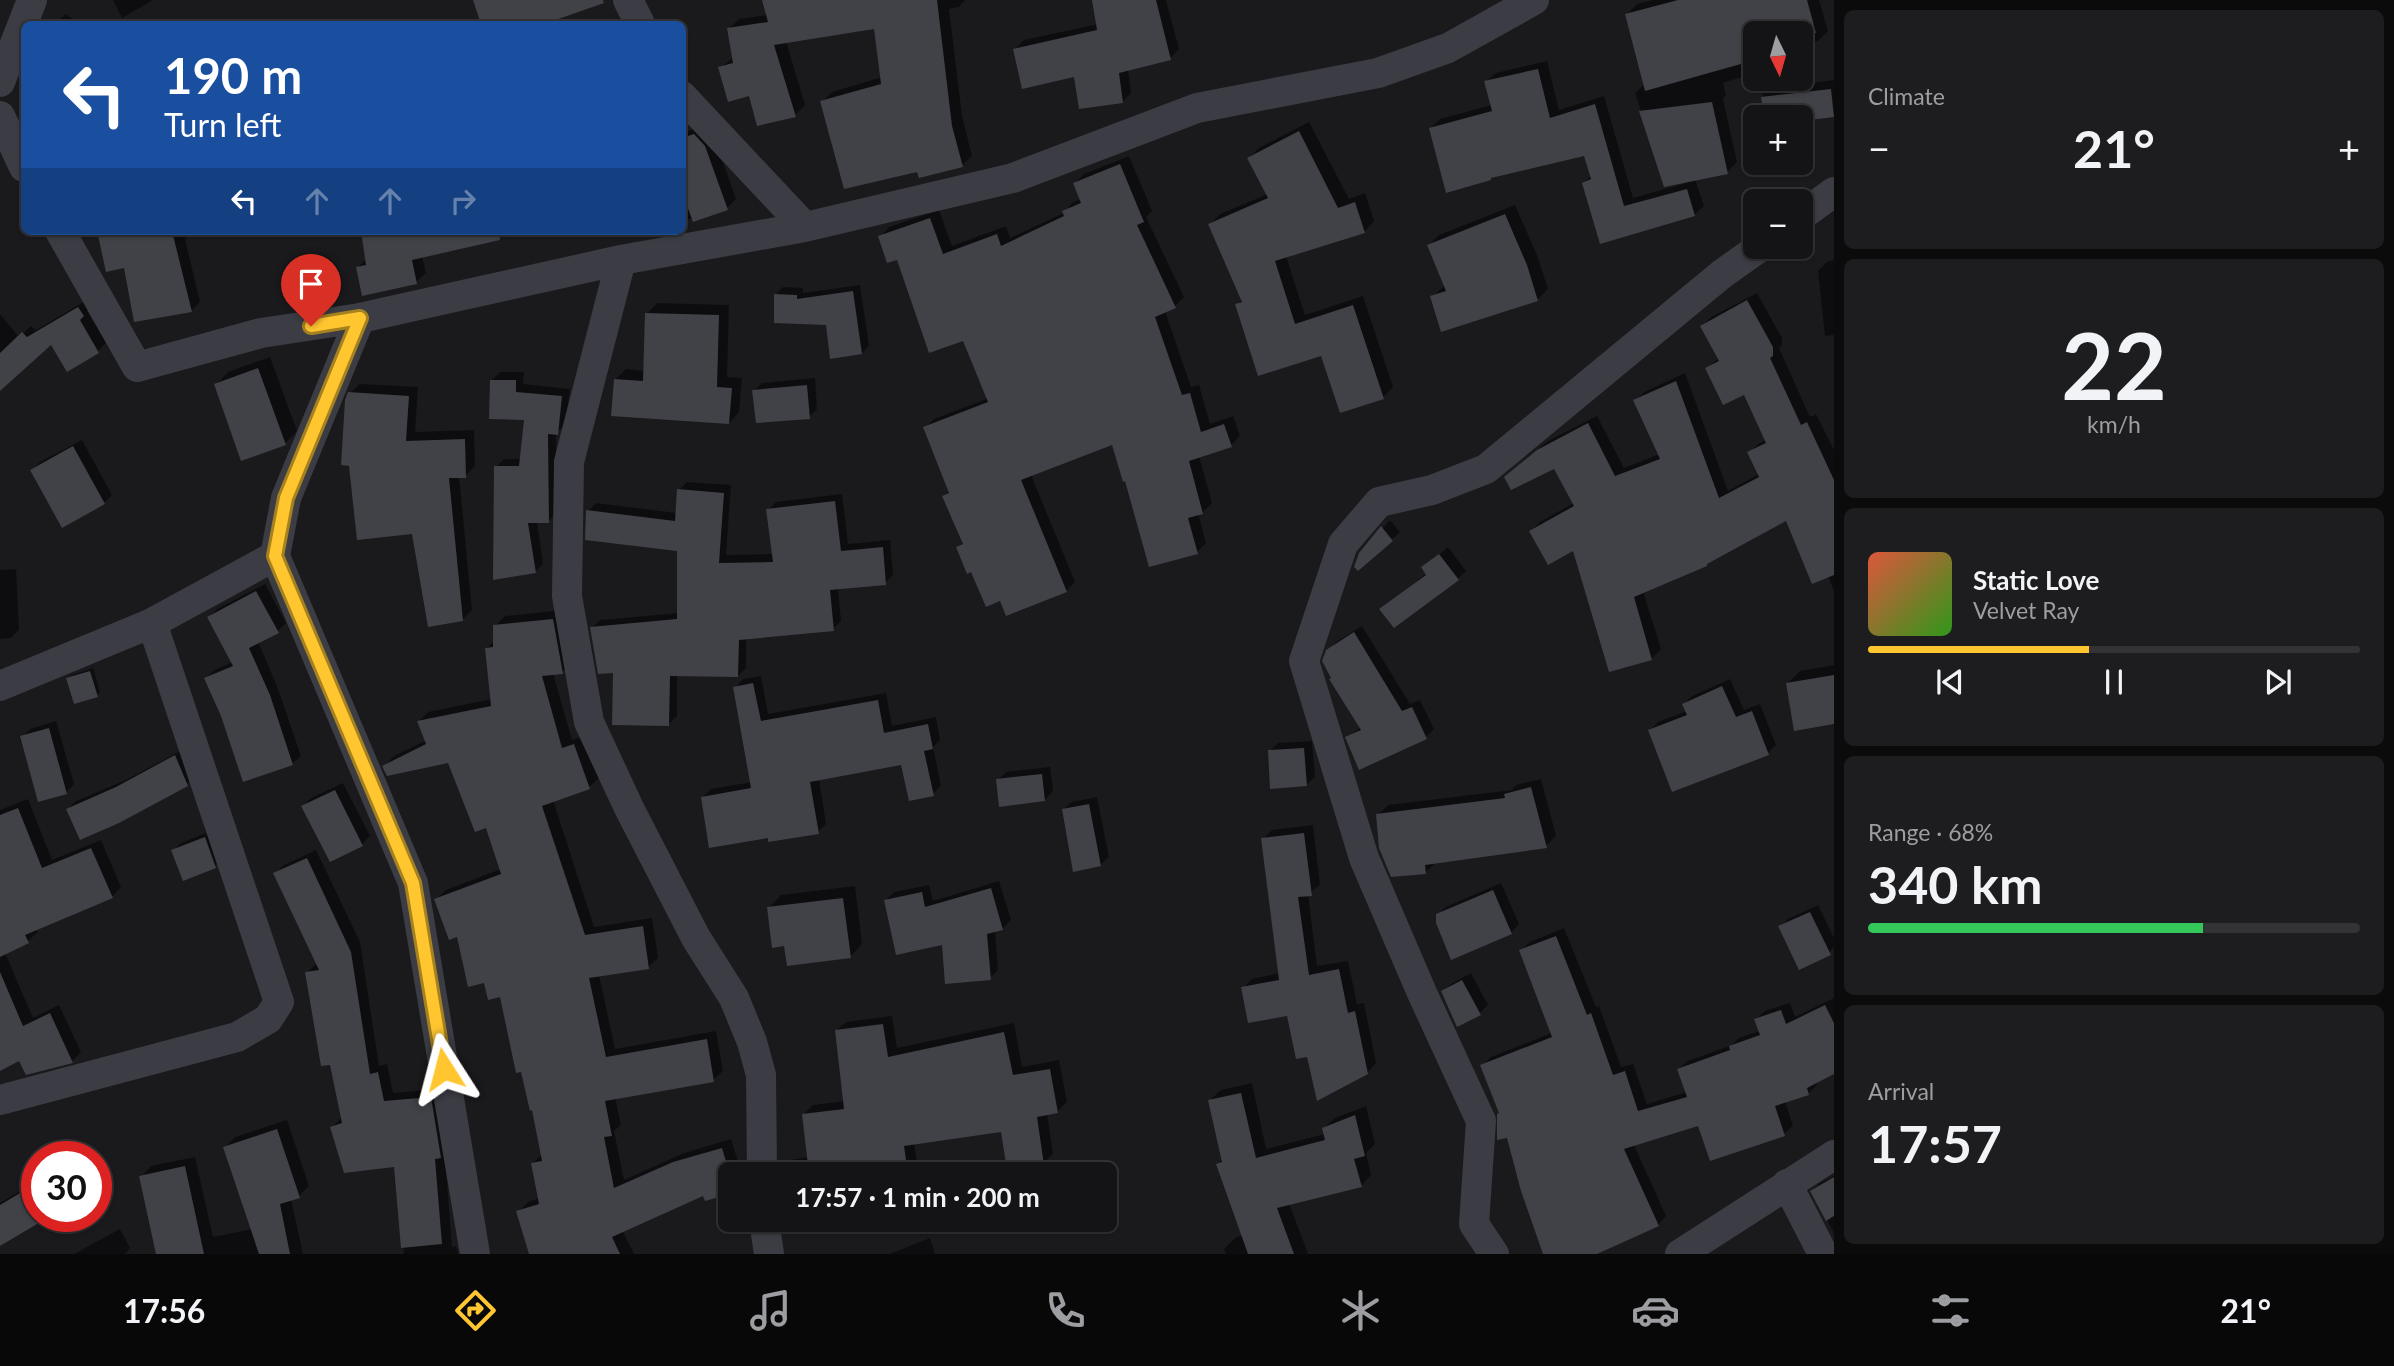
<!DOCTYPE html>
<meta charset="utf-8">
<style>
body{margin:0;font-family:Lato,sans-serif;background:#1d1d1f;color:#f1f3f6;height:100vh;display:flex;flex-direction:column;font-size:26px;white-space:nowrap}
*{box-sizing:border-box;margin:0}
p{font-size:23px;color:#9d9ea1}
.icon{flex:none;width:38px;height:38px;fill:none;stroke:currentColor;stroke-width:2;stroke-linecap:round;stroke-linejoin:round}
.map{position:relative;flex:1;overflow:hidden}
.sheet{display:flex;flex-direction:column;gap:10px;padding:10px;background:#0b0b0c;width:560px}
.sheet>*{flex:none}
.guide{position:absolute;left:21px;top:21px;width:665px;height:214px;border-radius:10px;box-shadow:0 2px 5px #0004,0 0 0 2px #333335;background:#1a4fa0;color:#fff;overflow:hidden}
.needle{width:46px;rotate:175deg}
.buttons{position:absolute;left:1743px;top:21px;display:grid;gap:14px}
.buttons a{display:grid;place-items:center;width:70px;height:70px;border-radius:10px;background:#141416;box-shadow:0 2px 5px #0004,0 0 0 2px #333335;font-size:35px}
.speed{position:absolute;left:21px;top:1141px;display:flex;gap:14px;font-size:35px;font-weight:700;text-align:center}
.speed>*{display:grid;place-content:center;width:91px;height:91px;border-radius:50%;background:#141416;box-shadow:0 2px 5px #0004,0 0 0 2px #333335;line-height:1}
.speed .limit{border:10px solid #d22;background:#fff;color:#111}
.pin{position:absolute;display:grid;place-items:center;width:60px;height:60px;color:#fff;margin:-72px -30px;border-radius:50% 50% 50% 0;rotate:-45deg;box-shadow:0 0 7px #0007}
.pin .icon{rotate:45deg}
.me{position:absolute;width:77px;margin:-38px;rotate:351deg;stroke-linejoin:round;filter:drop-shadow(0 0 5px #0008)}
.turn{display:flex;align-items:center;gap:24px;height:147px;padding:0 28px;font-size:32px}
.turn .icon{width:91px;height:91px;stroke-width:2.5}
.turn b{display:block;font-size:49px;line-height:60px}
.lanes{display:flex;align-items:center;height:66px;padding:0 28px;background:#0003;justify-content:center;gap:35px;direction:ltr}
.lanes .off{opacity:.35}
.big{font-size:52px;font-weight:700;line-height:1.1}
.sheet .widget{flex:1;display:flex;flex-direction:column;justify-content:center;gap:10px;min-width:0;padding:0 24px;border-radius:10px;background:#1d1d1f}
.sheet .dial{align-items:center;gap:0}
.dial b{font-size:91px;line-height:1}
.song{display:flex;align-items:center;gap:21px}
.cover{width:84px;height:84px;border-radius:10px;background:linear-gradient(135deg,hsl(10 70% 55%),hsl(110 70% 35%))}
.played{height:7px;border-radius:4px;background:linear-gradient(90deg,#ffc630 45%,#333335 45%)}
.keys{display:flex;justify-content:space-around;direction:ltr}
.heat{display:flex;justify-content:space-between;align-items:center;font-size:38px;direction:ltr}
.charge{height:10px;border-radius:5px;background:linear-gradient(90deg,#34c759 68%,#333335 0)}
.trip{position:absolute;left:718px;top:1162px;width:399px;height:70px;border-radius:10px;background:#141416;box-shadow:0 2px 5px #0004,0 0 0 2px #333335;font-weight:700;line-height:70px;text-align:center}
.tab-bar{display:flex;height:112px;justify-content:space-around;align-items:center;background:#080809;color:#9d9ea1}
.tab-bar .icon{width:49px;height:49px}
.tab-bar .active{color:#ffc630}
.tab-bar b{font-size:32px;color:#f1f3f6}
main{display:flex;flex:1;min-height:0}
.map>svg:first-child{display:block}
.shadow{fill:#0007}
.building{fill:#414247}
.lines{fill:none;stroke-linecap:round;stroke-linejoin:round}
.minor{stroke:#3c3d44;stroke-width:30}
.route-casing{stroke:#a6811f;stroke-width:18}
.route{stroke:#ffc630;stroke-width:12}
</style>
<main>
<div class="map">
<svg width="1834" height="1254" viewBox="0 0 1834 1254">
<rect width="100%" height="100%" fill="#1a1a1d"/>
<path class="shadow" d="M113,0H153L122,18Z
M475,0H592L553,19L555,24H483Z
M764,0H965L959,7L949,9L962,116L972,156L962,165L919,170L822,102L832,92L882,77L876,27L786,41L805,105L795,115L751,94L720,68L734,57L729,29L739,19L768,15Z
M1094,0H1166L1179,49L1170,58L1128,69L1131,93L1122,102L1076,75L1015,49L1024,40L1098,24Z
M1653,0H1819L1828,31L1818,41L1801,46V33H1755V73L1723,83L1726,95L1723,99L1737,162L1727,172L1695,179L1704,206L1694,215L1601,242L1584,183L1592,175L1585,154L1494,176L1491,179L1431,128L1440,119L1492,105L1486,82L1496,73L1547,61L1559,110L1604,96L1633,198L1686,183L1685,181L1665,185L1635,93L1645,84L1627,14L1637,4Z
M65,14L81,24H56Z
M1761,79H1793L1795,85L1834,80V115L1801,119V117H1765Z
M1309,122L1349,199L1365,193L1374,221L1364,232L1286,256L1305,315L1363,296L1393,387L1383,397L1322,354L1237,305L1243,299L1210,224L1220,214L1268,194L1249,158L1259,148Z
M704,126L714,137L736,199L727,208L682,221V133Z
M1129,156L1152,211L1146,217L1184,297L1175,306L1165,311L1191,387L1199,385L1210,424L1233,416L1240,436L1231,445L1199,456L1212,503L1203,512L1198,513L1206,543L1197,552L1126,479L1113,443L1031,475L1075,582L1066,591L1001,599L972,570L958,547L964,542L944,496L950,490L925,428L934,419L989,398L964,339L880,237L889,227L939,210L952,246L1006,226L1010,238L1064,213L1073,202L1082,199L1075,183L1084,174Z
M1515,205L1537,255L1548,289L1537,300L1432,297L1445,285L1429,245L1439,235Z
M99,231H189L190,234L185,239L200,302L191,311L126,266Z
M363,231H511L422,256L426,273L416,282L358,267L367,258Z
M1834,260V335L1825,336L1818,271L1827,262Z
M860,285L869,346L862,353L827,323L776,294L783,287L803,288V293Z
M1757,293L1782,338V345L1779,348L1810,417L1816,414L1834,450V591L1828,576L1787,519L1643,591L1661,649L1652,658L1611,670L1574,549L1531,531L1540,522L1574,503L1555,466L1515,468L1548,441L1597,416L1624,468L1660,454L1635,401L1644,392L1685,373L1728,491L1759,474L1749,453L1758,444L1766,440L1745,393L1707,368L1719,358L1702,326L1711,317Z
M87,300L91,307L87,311L106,343L98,351L52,343L0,389V314L19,337L31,326L36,330Z
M657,303L729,305L727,377L742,378L739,412L729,423L615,380L626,369L645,371L647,314Z
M270,357L297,431L285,443L216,385L228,372Z
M500,372H524L523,384L570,389L565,425L556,433V513L548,522H537L543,564L535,572L496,467L504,459H522L526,418L492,380Z
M815,378L817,409L809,417L754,391L762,383Z
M360,384L418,387L415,432L474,430L475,466L465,476H459L472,610L463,619L414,532L351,464L350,393Z
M82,440L112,495L104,503L32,470L40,462Z
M687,482L731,485L726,555L774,554L768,510L776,502L842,494L848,544L890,540L893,575L885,583L838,587L841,621L833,629L746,638V668L738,676L677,674V716L669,724L615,671L592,628L600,620L679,613L678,550L588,511L596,503L677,513L679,490Z
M1390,520L1400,532L1358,569L1360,554Z
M1448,547L1466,571L1458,579L1382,609L1427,573L1423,568Z
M16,569L19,630L11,638L0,639V570Z
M265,584L286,623L278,631L258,642L277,686L301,756L292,764L223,716L206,678L214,670L233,662L209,617L217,609Z
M563,610L572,663L562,672L553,673L572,740L583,736L599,778L589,787L553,800L594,927L652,918L658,958L648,967L599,975L615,1049L716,1031L723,1071L713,1080L615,1097L621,1125L614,1131L624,1180L684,1153L731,1139L742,1174H730L704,1193L622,1230L634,1254H531L518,1212L528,1202L540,1198L533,1163L542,1154L534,1108L501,995L485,981L436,899L446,890L501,869L487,826L449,761L385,766L394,756L427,740L419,721L428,712L492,699L487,648L495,640V626L505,616Z
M1362,626L1410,704L1420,700L1434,729L1426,737L1360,768L1348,738L1361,727L1328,651L1336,642Z
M1834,665V722L1788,683L1800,671Z
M93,668L100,692L97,695L68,678L72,675Z
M761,676L768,714L886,693L892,726L936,717L940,740L933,747L941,786L933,794L902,763L819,779L826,824L818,832L769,836L703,797L711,789L752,782L735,688L743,679Z
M1730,679L1744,710L1760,704L1776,745L1768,753L1673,790L1650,730L1658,722L1687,711L1684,704L1692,696Z
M56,721L74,784L66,793L22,737L30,729Z
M1312,741L1315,777L1306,785L1270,751L1278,743Z
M184,749L195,776L187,784L68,809L76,801L126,780Z
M1050,767L1053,791L1045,800L998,780L1006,772Z
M1541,779L1556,836L1546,846L1436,862L1426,872L1378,815L1388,805L1512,790L1516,785Z
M343,783L370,836L362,844L303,806L311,798Z
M1097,797L1109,857L1100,865L1063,810L1072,802Z
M28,799L52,860L101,840L121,887L112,897L36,929L38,932L28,941L5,953L33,1018L59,1005L81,1052L72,1061L20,1058L0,1069V810Z
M1313,825L1320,885L1308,894L1317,966L1348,961L1357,1004L1364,1003L1376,1063L1367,1073L1309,1055L1289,1014L1243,988L1252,979L1280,973L1263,839L1272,830Z
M213,830L223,858L215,866L173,851L181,843Z
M316,850L360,942L379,1066L387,1064L393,1093L440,1089L452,1247L456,1246L458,1254H404L396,1165L332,1127L342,1117L331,1063L307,973L317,963L275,874L284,865Z
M999,881L1011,920L1003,928L995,930L998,970L990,978L886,900L894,892L929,885L933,901Z
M1501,883L1519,924L1511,933L1437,915L1446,907Z
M855,886L862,944L850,957L786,944L769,908L781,895Z
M1818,905L1834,938V947L1826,955L1780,927L1788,919Z
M1564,928L1596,1007L1599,1006L1621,1067L1633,1064L1647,1104L1687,1092L1679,1069L1688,1061L1732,1045L1739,1038L1760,1031L1756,1019L1765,1011L1790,1003L1795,1017L1834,998V1072L1816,1081L1817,1085L1809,1093L1785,1101L1793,1126L1784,1134L1699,1124L1634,1145L1666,1216L1658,1225L1593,1254H1545L1501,1112L1482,1066L1491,1057L1552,1033L1521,950L1530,942Z
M1471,973L1488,1005L1480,1013L1443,992L1451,984Z
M892,1016L897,1048L1014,1023L1022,1067L1059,1060L1067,1102L1057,1112L1047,1114L1053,1154L1043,1163L1003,1130L914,1142L918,1171L914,1174H780L781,1169L791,1160L809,1157L804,1114L813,1105L845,1101L836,1031L846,1022Z
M1252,1083L1266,1149L1325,1134L1324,1128L1335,1118L1366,1106L1375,1144L1366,1153L1371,1175L1361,1186L1289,1203L1308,1254H1226L1224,1249L1235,1238L1243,1235L1218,1164L1223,1159L1210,1100L1221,1090Z
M287,1120L309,1186L299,1196L291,1199L303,1254H158L141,1177L151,1166L195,1157L213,1237L252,1229L225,1147L235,1137Z
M1834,1176V1233L1812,1191L1820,1183Z
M37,1181V1216H47L4,1242L0,1235V1203Z
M120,1229L130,1248L125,1254H74Z
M930,1238L935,1254H889Z"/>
<path class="building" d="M473,0H603L604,3L544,24H481Z
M762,0H937L952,126L963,167L919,178L917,172L844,189L820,101L881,84L874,29L774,45L796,117L757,126L749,96L728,102L718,67L733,63L727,28L768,22Z
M1092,0H1156L1171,60L1119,73L1123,103L1079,109L1074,77L1022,89L1013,49L1097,30Z
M1678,0H1807L1816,33H1755V60L1645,91L1625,14Z
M1538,69L1550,118L1595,104L1624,206L1687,189L1695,216L1600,244L1582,183L1591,179L1584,156L1491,178V180L1446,193L1429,128L1492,111L1484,81Z
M1831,89L1834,117L1801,121V117H1764L1761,97Z
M1712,102L1728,174L1664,187L1639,111Z
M1299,131L1338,208L1355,202L1365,233L1275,261L1295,324L1353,305L1384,399L1340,413L1321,356L1258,376L1235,304L1242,302L1208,224L1268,198L1247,158Z
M694,134L705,146L728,210L693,222L682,192V138Z
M1120,164L1144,222L1137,225L1176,308L1155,317L1182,395L1190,393L1201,432L1224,424L1232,447L1189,461L1203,514L1188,518L1198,554L1149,567L1125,481L1123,482L1112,445L1021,480L1067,592L1006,616L1000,601L986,607L971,572L967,574L956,547L963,544L942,496L949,493L923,427L988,402L963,341L929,353L897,260L887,263L878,236L930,218L943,254L997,234L1001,246L1064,216L1062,211L1081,203L1073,183Z
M1505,214L1527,265L1538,301L1441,332L1430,296L1446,291L1427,245Z
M97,231H172L192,312L134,322L124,268L106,272Z
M361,231H499L500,240L412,260L417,284L362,296L356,267L366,265Z
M853,291L862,354L830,359L826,325L774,323V294L797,295V299Z
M1747,300L1773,347V356L1770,358L1801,425L1807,422L1834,480V575L1812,584L1786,521L1707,564V566L1634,597L1652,660L1609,672L1573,551L1548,565L1529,531L1574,506L1554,469L1511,490L1504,477L1537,450L1588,423L1615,476L1660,459L1633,400L1676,381L1719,498L1759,477L1747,452L1766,443L1744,395L1723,405L1705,368L1719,361L1700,326Z
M78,307L84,316L80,320L99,353L67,372L51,345L0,391V353L22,332L27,337Z
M645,313L719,315L717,387L732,388L729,424L611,416L614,379L643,381Z
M258,368L286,445L241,461L214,384Z
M490,380H516V392L562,396L558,435L548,434L549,523H528L536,573L493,580L494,466H519L524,420L489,419Z
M807,385L810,419L756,423L752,390Z
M348,392L409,396L406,441L465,439L466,478H449L463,621L428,627L412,534L357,540L349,466L341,465L345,400Z
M73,446L105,504L62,528L30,470Z
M677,489L724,493L719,563L773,562L766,509L835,501L841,551L883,547L886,585L830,590L834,631L739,640L738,677L670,676L669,726L612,725L613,673L598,674L590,627L677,619V551L585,540L586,510L675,521Z
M1381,526L1393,541L1358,571L1354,567L1359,553Z
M1439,554L1459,580L1394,628L1379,609L1426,575L1421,567Z
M256,591L279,633L249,648L270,695L293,765L243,782L221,716L204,678L233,666L207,617Z
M553,619L563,674L542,676L562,748L574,744L590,789L542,806L585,935L643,926L649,969L589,978L606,1057L707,1039L714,1082L605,1101L612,1136L604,1137L614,1188L673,1162L722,1148L730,1175V1194L705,1201L703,1196L612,1237L620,1254H529L516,1211L539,1204L531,1163L542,1161L532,1110L530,1111L521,1072L516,1073L500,997L488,1000L484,983L468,987L457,937L449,940L434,899L501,874L486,828L475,832L448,763L387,776L382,766L426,744L417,721L491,706L485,648L493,647V625Z
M1354,632L1402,711L1412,707L1427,739L1359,770L1345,737L1361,730L1329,679L1331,678L1322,661L1326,650Z
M90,671L98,697L74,704L66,678Z
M1834,675V724L1794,731L1786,683Z
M753,683L761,721L878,700L884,733L928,724L933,749L924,751L934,796L909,801L901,765L810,782L819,834L768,842V838L709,848L701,797L751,788L733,687Z
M1722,686L1736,717L1752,711L1769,755L1672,792L1648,730L1687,715L1682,704Z
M49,728L67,794L38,802L20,736Z
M1304,748L1307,786L1270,789L1268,750Z
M175,755L188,786L119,823L80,840L66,809L116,787Z
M1042,774L1045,801L999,807L996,779Z
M1531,787L1547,848L1425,865L1426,874L1391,877L1379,848L1376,814L1505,798L1504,794Z
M335,790L363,846L330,862L301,806Z
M1089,804L1101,866L1073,872L1062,809Z
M18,808L42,868L91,848L113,898L25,935L29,943L0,957V815Z
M1304,833L1312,896L1298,897L1309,975L1339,969L1348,1013L1355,1011L1368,1074L1317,1101L1307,1057L1296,1059L1287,1016L1248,1023L1241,987L1279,980L1261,838Z
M205,837L216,868L183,881L171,850Z
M307,858L351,952L370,1074L378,1072L384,1101L431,1097L441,1158L435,1159L442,1244L401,1248L394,1167L344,1173L330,1127L342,1123L330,1065L321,1066L305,972L319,970L273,873Z
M991,888L1003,930L987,934L991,980L945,984L942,945L896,955L884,900L922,892L925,907Z
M1493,890L1512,934L1451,960L1436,923V914Z
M843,898L851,958L787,966L784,946L772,948L767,907Z
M1810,912L1831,955L1799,970L1778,926Z
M1556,936L1587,1015L1591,1013L1613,1075L1625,1071L1638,1111L1687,1097L1677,1069L1730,1050L1729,1046L1760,1035L1754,1019L1781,1010L1786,1024L1825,1005L1834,1023V1074L1807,1088L1809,1095L1775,1106L1785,1136L1710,1161L1698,1126L1624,1149L1659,1226L1597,1254H1543L1521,1191L1507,1138L1497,1140V1114L1499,1113L1480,1065L1552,1037L1519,950Z
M0,972L23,1026L50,1013L73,1063L26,1075L19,1061L0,1071Z
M1462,980L1481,1015L1457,1027L1441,991Z
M883,1024L888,1057L1004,1032L1013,1075L1050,1069L1058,1113L1037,1117L1044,1165L1007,1170L1001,1132L904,1146L908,1174H809L802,1114L844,1109L835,1030Z
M1241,1093L1256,1158L1325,1140L1322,1128L1355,1115L1365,1156L1354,1159L1362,1187L1277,1208L1294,1254H1248L1216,1164L1222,1162L1208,1100Z
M277,1129L300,1198L280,1204L290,1254H259L223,1147Z
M185,1166L204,1254H156L139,1176Z
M1834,1177V1216L1826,1221L1810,1191Z
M37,1183V1224L0,1246V1205Z"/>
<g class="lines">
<path class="minor" d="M628,0L640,24
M0,82L32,0
M682,96L805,227
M0,116L24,167
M1801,216L1834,192
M60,231L137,367L261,333L360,318
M621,260L569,462L567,596L589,722L629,808L696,938L734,998L752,1042L761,1075L762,1174
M275,556L413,883L475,1254
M0,686L152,623L275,556L286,498L360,318L621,260L805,227L1013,178L1197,108L1378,73L1448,48L1534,0
M0,1100L237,1037L268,1019L279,1002L152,623
M1787,1184L1823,1254
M764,1220L769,1254
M1494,1254L1474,1224L1481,1121L1422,993L1364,858L1304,661L1343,544L1379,502L1432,490L1486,469L1722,274L1760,247
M1680,1254L1834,1155"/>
</g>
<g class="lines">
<g class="route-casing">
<path id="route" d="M311,326L360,318L286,498L275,556L413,883L444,1069"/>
</g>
<use href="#route" class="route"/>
</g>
</svg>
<div class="buttons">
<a><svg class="needle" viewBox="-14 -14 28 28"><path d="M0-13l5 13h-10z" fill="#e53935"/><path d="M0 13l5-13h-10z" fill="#9d9ea1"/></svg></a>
<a>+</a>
<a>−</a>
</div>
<div class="speed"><div class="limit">30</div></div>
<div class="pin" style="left:311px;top:326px;background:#d93025"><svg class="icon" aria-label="arrive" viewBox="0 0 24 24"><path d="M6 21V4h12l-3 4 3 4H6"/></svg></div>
<svg class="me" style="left:444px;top:1069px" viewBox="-20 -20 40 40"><path d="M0-17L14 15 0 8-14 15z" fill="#ffc630" stroke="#fff" stroke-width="4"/></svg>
<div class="trip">17:57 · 1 min · 200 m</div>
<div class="guide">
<div class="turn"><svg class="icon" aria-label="left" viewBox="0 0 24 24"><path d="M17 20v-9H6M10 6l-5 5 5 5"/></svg><div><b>190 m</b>Turn left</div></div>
<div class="lanes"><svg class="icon" aria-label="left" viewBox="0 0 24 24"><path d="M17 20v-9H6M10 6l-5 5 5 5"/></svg><svg class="icon off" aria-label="ahead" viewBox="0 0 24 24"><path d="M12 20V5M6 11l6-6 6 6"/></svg><svg class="icon off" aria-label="ahead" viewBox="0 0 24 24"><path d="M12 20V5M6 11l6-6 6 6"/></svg><svg class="icon off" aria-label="right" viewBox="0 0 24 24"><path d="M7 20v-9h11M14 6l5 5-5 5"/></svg></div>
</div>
</div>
<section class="sheet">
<div class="widget"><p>Climate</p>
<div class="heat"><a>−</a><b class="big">21°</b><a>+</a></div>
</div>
<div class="widget dial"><b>22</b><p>km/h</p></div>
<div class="widget">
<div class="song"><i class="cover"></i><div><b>Static Love</b><p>Velvet Ray</p></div></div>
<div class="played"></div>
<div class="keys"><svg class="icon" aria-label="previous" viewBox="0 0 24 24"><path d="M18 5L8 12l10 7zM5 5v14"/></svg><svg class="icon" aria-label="pause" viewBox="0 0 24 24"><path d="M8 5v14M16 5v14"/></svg><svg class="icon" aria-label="next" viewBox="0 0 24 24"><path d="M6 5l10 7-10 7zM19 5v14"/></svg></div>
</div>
<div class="widget"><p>Range · 68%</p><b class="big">340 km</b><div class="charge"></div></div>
<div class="widget"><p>Arrival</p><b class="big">17:57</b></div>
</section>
</main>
<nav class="tab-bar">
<b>17:56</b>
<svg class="icon active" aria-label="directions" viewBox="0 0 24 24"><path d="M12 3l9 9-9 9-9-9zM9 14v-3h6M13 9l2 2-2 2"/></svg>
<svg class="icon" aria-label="music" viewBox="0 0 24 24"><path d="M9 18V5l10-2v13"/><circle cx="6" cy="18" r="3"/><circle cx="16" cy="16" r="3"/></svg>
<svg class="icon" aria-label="phone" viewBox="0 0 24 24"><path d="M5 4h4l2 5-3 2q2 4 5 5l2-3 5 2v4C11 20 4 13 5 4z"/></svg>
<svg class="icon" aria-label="climate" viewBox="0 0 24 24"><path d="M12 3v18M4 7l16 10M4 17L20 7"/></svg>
<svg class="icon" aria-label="car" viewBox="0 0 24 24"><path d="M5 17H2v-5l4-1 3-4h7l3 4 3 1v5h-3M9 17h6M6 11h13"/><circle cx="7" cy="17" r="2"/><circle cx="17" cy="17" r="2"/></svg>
<svg class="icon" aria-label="filters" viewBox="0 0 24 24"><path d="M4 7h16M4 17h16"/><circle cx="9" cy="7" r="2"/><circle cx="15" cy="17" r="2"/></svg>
<b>21°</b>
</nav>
